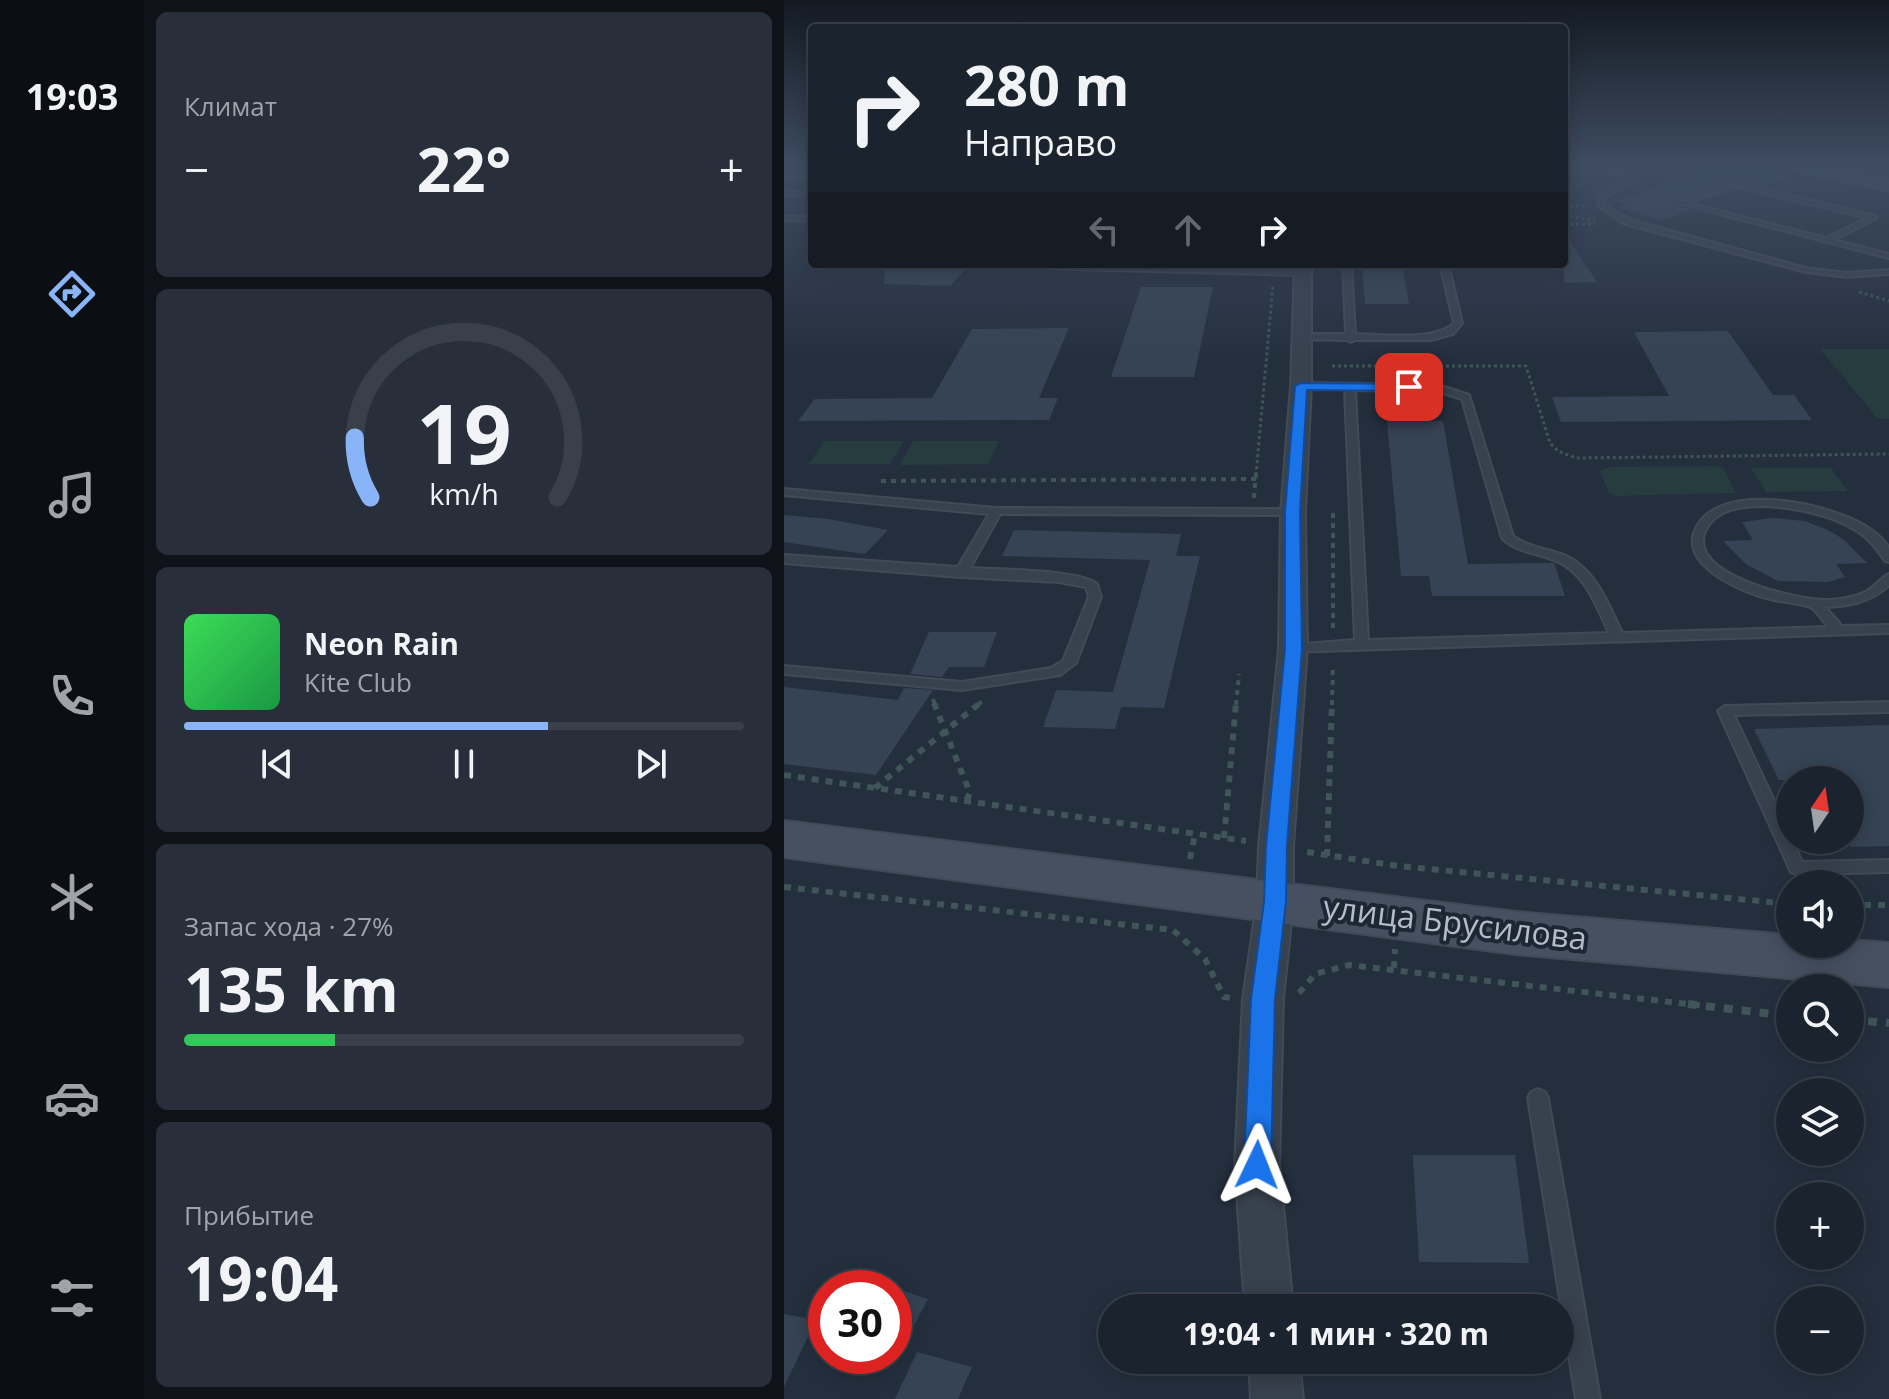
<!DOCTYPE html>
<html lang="ru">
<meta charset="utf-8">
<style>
body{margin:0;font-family:"Open Sans",sans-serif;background:#282f3a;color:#f1f3f6;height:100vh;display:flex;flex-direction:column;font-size:30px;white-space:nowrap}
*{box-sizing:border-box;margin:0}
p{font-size:26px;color:#a0a4aa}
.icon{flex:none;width:44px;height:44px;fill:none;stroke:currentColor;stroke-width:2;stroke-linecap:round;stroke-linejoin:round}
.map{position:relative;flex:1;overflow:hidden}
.side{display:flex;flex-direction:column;gap:12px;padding:12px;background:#0f1319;width:640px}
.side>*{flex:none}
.hud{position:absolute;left:24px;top:24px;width:760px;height:244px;border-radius:8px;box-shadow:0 4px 20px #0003,0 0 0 2px #39404a;background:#1b232e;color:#f1f3f6;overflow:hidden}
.needle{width:52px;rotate:13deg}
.tools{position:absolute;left:992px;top:766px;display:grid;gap:16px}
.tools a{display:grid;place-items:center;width:88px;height:88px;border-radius:50%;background:#1b232e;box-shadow:0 4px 20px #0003,0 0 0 2px #39404a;font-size:40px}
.speed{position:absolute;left:24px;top:1270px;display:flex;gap:16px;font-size:40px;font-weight:700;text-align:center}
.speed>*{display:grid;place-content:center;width:104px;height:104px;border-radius:50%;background:#1b232e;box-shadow:0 4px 20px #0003,0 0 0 2px #39404a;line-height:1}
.speed .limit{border:12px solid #d22;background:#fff;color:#111}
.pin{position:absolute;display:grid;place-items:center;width:68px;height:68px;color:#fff;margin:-34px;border-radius:16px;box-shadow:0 4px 12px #0006}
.me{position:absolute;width:88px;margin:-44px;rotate:2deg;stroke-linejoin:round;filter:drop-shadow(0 0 6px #0008)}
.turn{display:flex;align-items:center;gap:28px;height:168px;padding:0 24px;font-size:36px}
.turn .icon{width:104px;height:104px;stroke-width:2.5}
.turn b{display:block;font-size:56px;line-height:68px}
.lanes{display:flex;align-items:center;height:76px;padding:0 24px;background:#0003;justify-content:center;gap:40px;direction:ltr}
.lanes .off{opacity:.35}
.big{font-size:60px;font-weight:700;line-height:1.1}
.side .tile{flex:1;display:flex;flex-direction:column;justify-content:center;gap:12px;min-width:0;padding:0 28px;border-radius:12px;background:#282f3a}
.side .dial{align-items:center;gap:0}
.dial svg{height:208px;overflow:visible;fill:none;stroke:#39404a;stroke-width:7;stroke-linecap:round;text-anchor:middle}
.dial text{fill:#f1f3f6;stroke:none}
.song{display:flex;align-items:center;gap:24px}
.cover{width:96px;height:96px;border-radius:12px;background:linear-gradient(135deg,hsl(130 70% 55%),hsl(140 70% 35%))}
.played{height:8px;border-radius:4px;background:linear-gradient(90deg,#8ab4f8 65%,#39404a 65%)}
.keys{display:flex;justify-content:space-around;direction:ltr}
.heat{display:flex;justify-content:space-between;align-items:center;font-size:44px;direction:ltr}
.charge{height:12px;border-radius:6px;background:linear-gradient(90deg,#34c759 27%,#39404a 0)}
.trip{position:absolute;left:314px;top:1294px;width:476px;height:80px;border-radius:40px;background:#1b232e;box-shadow:0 4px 20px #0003,0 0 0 2px #39404a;font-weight:700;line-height:80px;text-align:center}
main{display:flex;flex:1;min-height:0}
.tab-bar{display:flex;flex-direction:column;width:144px;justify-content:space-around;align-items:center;background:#0b0e12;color:#a0a4aa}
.tab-bar .icon{width:56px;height:56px}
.tab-bar .selected{color:#8ab4f8}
.tab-bar b{font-size:36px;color:#f1f3f6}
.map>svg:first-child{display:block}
.green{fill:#263c3f}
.building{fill:#364354}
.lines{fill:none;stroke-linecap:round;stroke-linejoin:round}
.lane-casing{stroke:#414a57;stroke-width:4}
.street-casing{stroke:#414a57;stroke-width:4}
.secondary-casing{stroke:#414a57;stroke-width:4}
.path-far3{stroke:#3f5557;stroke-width:3;stroke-dasharray:3 3;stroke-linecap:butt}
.path-far2{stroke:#3f5557;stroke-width:4;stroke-dasharray:5 5;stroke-linecap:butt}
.path-far1{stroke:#3f5557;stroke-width:6;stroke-dasharray:7 7;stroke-linecap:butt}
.path{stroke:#3f5557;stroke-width:8;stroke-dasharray:9 9;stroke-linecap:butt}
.lane{fill:#38414e;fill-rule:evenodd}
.street{fill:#38414e;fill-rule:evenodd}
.secondary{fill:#465061;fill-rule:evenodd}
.route{fill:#1a73e8;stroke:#114b97;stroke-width:2}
.labels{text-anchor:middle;stroke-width:8;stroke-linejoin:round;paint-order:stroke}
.near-street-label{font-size:32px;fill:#b4bcc9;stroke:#1d2633}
</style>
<main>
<nav class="tab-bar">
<b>19:03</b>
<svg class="icon selected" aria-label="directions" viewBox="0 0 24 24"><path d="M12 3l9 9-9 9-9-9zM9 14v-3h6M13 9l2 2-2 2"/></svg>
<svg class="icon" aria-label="music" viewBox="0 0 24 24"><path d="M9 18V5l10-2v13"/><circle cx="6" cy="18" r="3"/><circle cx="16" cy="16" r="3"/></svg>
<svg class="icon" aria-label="phone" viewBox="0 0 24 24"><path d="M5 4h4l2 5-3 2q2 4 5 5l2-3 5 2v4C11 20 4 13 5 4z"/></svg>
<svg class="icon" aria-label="climate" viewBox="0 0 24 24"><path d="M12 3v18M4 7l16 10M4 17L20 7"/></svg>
<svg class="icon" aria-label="car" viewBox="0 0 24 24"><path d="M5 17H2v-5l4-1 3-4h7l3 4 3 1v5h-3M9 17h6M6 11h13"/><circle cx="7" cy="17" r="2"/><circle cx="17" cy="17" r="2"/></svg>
<svg class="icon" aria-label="filters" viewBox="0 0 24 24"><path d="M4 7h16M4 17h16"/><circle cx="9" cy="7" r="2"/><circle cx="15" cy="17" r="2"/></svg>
</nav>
<section class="side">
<div class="tile"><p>Климат</p>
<div class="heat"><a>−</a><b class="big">22°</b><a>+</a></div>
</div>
<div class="tile dial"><svg viewBox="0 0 100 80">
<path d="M14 69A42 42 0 1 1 86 69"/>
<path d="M14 69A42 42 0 0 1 8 46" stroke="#8ab4f8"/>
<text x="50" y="56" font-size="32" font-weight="700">19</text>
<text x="50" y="72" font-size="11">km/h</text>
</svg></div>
<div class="tile">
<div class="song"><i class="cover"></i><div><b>Neon Rain</b><p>Kite Club</p></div></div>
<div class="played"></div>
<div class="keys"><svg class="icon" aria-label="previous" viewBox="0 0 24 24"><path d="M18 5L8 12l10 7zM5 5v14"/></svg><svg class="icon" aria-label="pause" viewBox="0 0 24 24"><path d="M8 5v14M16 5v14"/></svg><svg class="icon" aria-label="next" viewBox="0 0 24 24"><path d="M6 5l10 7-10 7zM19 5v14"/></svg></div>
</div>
<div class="tile"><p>Запас хода · 27%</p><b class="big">135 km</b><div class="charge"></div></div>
<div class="tile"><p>Прибытие</p><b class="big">19:04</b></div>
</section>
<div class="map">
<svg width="1105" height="1399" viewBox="0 0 1105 1399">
<rect width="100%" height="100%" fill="#242f3e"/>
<path class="green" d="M1036,349H1105V419H1094Z
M41,441H120L106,464H24Z
M129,441H215L204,464L116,465Z
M932,466L940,469L952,493L832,496L825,493L816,471L825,467Z
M967,468H1047L1064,491L982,492Z"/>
<path class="building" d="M930,167L946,171L957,167L1007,178L981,186L949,179L893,200V206L908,210L877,220L835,208L845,205L832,201Z
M780,233L813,282L780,283Z
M101,264H187L166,286L100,284Z
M578,264H618L625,304H581Z
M357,287H429L410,377H327Z
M285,328L255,398H274L265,420L14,421L31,399L148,398L188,329Z
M944,331L989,395H1010L1028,420L777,422L768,397L885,396L850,332Z
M603,421H659L684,564L770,563L781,596H648L645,576H617Z
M0,515L44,519L104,530L81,554L0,542Z
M988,518L1021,521L1044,530L1059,539L1083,563L1052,564L1061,577L1044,582L994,581L963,565L939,541L969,540L958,522Z
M230,530L397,534L392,556H416L380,708L337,707L331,729L259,727L272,690L329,692L366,560L218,556Z
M145,632H213L200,667H165L158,677L126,674Z
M0,687L114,700L120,688L149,690L92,775L0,764Z
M1105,725V846L1066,847V780H995L970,729Z
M629,1155H731L745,1263L635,1262Z
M110,1288L144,1299L110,1364Z
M0,1314L32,1320L0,1387Z
M133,1352L188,1367L174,1399H111Z"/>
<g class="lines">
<g class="lane-casing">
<path id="lane" d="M794,164H809L854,177V179L820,198V205L847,220L1022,268L1063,273L1105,270V274L1063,277L1022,272L841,224L815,207L814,197L846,178L801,166L780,171V167Z
M0,174L28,175V179L0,178Z
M950,182L1092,216V218L1050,240L1105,254V258L894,203ZM950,186L1083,218L1043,238L904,203Z
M0,191L28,193V197L0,195Z
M0,216L28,217V221L0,220Z
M206,264L519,271L523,273L519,275L209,267Z
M559,264H567L571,334C597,334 652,342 670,323L656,264H664L678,323L669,334L647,340H571L567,342L563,340L515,339L514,337L518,334H562Z
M517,383L654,385L685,395L729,536C744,547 760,548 777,554C810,566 824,603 838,633L1044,627C1039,621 1034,613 1028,608C1022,604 996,602 986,599C961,593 899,568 910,533C929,476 1054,504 1089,531C1094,536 1103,542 1105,549C1105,553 1105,557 1105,562L1101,561C1091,546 1082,535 1066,527C1038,510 950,492 926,523C888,573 1015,601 1045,600C1058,599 1075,597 1086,589C1093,584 1097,578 1105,574V585C1087,602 1065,606 1041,607L1058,626L1105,625V633L504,652L502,649L504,646L509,645L571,640L561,389L514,388V384ZM571,390L653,391L678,399L718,538C732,552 752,553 770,560C801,572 812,605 825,633L584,640Z
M0,489L212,508L509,509L515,512L509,515L216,514L186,568C215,570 292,569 313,584L317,597L292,663L276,675L178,690L0,674V666L178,682L267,668L279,661L305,597L302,587L275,582L177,577L0,563V555L174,567L205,514L0,495Z
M1105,702V712L950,715L1006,835V840H1008L1018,862L1105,860V872L1013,874L1007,872L934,711L941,706Z
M754,1089L761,1092L764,1098L816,1399H792L744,1098L747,1092Z"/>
</g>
<g class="street-casing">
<path id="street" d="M511,264H527V386L521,512L523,649L509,846V902L499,999L495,1165L509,1308H461L451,1165L459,999L473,902L475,846L495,649L497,512L507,386Z
M465,1360H515L519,1399H467Z"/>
</g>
<g class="secondary-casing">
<path id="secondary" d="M998,164H1032L1105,179V191L1000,168Z
M0,821L732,912L1006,935V944H1066V940L1105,943V987L732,954L0,857Z"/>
</g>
<path class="path-far3" d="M964,164L987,169
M780,191L798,184
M780,206H803
M780,215L811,221
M780,224H811
M1075,292L1105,301
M548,366H742L766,443L774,451L792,458L1105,454
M472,475L489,285"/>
<path class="path-far2" d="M97,481L472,479
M470,498L472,473
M549,513V631
M149,699L151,705
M194,705L198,701
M452,705L455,674
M548,705L549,665"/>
<path class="path-far1" d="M150,703L186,793L182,801
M0,775L462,841
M91,788L196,703
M440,838L452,703
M523,852L614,866L1006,904
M543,856L548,703
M406,859L411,834
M0,887L389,930L421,959L440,997L448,998
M1066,905H1105
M610,968L611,949
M515,993L531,974L565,965L921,1006"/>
<path class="path" d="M904,1004L1006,1016
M1066,1020L1105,1023"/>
<use href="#lane" class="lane"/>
<use href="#street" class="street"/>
<use href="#secondary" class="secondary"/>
</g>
<linearGradient id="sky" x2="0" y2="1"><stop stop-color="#141a22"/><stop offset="0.46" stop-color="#3f4d63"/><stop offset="1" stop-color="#3f4d63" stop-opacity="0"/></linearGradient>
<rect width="1105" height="360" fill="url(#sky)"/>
<path class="route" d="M517,383L625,384L631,387L625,391L523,390L516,512L518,649L503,846L502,902L491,999L487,1165L483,1174L473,1178L464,1174L460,1165L467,999L480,902L482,846L501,649V512L511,386Z"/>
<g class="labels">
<g class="near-street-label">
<text transform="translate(671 923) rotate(7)" y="11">улица Брусилова</text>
</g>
</g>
</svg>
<div class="tools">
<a><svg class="needle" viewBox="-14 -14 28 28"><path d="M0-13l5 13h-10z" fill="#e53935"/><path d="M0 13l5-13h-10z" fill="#a0a4aa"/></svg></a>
<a><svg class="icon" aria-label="sound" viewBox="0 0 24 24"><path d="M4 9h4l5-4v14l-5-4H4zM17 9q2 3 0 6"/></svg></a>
<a><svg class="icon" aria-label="search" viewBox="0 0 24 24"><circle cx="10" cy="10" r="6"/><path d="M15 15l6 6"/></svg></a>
<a><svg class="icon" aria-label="layers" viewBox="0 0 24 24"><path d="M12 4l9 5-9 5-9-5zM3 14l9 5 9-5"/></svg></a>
<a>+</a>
<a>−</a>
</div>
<div class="speed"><div class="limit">30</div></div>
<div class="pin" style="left:625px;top:387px;background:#d93025"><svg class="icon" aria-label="arrive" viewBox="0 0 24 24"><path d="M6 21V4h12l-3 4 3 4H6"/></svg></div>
<svg class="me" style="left:473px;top:1165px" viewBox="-20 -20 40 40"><path d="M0-17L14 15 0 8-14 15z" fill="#1a73e8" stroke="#fff" stroke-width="4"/></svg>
<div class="trip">19:04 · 1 мин · 320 m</div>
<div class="hud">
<div class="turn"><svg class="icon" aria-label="right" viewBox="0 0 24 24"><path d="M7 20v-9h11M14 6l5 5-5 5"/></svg><div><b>280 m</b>Направо</div></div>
<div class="lanes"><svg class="icon off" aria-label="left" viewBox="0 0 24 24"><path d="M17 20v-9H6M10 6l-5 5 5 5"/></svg><svg class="icon off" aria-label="ahead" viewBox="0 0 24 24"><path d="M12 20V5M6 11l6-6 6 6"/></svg><svg class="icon" aria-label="right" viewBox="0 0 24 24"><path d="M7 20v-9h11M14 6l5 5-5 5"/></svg></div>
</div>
</div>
</main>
